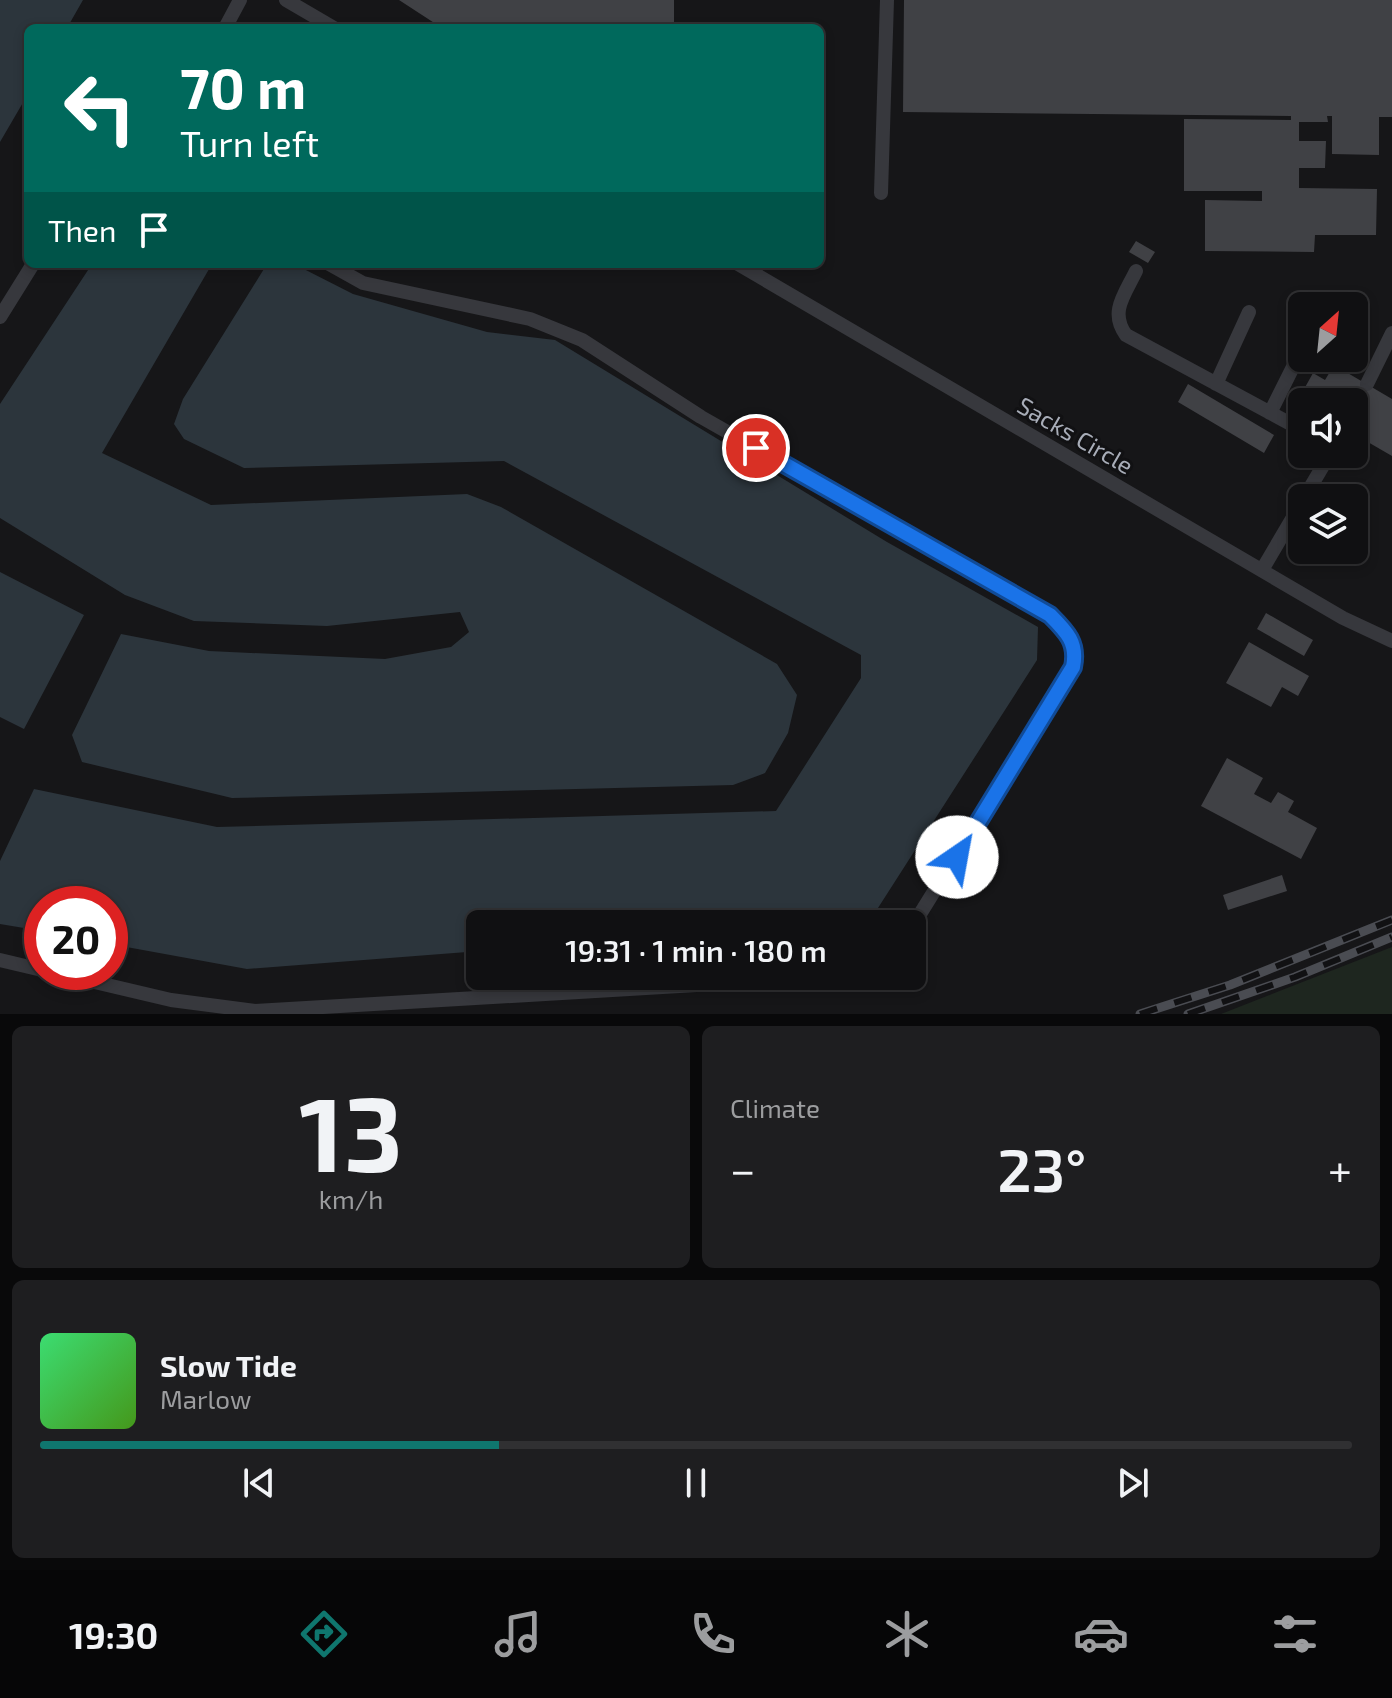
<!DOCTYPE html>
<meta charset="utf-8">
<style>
body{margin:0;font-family:"Exo 2",sans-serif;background:#1e1e20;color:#f1f3f6;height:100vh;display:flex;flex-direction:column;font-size:30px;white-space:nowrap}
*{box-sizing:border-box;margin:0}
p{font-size:26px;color:#9c9d9f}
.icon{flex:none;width:44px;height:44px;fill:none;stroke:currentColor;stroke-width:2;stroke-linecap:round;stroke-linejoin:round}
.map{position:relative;height:1014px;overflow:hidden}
.details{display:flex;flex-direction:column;gap:12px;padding:12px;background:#09090a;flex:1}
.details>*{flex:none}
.guide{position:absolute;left:24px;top:24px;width:800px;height:244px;border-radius:12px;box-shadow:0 4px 12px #0003,0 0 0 2px #303032;background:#00695c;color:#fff;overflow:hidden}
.needle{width:52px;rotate:27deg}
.buttons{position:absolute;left:1288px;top:292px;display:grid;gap:16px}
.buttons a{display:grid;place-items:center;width:80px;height:80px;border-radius:12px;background:#101012;box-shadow:0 4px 12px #0003,0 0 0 2px #303032;font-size:40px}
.speed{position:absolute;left:24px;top:886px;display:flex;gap:16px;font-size:40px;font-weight:700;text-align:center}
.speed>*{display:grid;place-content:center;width:104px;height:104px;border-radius:50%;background:#101012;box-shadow:0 4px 12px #0003,0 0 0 2px #303032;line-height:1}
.speed .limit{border:12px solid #d22;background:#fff;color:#111}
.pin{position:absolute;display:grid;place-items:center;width:68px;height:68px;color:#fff;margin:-34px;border:4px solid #fff;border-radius:50%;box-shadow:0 2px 8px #0007}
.me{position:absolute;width:88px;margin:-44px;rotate:33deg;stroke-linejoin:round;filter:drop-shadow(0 0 6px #0008)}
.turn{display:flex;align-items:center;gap:28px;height:168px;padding:0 24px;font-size:36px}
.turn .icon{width:104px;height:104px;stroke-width:2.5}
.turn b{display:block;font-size:56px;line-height:68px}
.then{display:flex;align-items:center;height:76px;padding:0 24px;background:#0003;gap:16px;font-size:30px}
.big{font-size:60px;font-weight:600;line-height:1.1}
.details .card{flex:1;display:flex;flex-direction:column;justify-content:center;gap:12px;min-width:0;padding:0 28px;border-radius:12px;background:#1e1e20}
.details .dial{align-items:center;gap:0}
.dial b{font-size:104px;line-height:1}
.song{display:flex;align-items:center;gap:24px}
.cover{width:96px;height:96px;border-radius:12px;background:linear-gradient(135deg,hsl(140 70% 55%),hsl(100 70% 35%))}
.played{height:8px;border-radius:4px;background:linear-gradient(90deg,#0f766e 35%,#303032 35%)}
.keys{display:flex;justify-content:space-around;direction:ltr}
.heat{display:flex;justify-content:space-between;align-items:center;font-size:44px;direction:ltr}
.details .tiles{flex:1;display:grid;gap:12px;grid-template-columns:1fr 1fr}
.card:last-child{grid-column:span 2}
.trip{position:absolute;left:466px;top:910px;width:460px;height:80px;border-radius:12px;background:#101012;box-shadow:0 4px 12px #0003,0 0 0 2px #303032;font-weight:600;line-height:80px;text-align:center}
.tabs{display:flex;height:128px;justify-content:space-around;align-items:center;background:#060607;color:#9c9d9f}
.tabs .icon{width:56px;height:56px}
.tabs .active{color:#0f766e}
.tabs b{font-size:36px;color:#f1f3f6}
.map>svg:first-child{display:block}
.green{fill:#1e261f}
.water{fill:#2c353c}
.building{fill:#404145}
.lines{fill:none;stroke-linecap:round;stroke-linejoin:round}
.lane{stroke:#37383d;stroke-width:14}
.rail-casing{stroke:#4a4c52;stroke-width:9}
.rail{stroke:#111113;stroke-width:6;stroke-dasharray:18;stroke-linecap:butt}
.route-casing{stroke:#114b97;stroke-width:20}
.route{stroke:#1a73e8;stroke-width:14}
.labels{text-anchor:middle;stroke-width:6;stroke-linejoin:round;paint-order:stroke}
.street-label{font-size:24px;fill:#a8adb8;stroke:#111113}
</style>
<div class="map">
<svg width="1392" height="1014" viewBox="0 0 1392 1014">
<rect width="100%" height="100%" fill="#161618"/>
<path class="green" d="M1392,947V1014H1221Z"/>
<path class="water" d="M0,0H83L67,28H28V94L0,142Z
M92,264H212L102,453L211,505L467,494L501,507L777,664L797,695L788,733L765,773L733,785L232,798L82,762L72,735L121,634L209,651L385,659L451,647L469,632L460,612L327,626L194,621L125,595L0,518V404Z
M267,264H294L353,294L487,332L555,340L887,542L1038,627L1037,660L869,922L480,924V951L247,969L110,944V904H42V931L0,924V861L34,789L217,827L776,811L861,678V655L504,461L244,468L184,439L174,424L183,399Z
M0,572L84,615L24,729L0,717Z"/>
<path class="building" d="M399,0H674V28H442Z
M904,0H1392V117H1379V155L1332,154V116H1327L1328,122H1299V141H1326L1325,168H1299V188L1377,189L1376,235H1315L1314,252L1205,251V200L1262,201V191H1184V119L1291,120V116L903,112Z
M1136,241L1155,252L1148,263L1129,252Z
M1334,365L1392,399V456L1354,434V402L1305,399L1303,391L1313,373L1325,380Z
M1188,384L1274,435L1264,453L1178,402Z
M1266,613L1313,640L1304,656L1257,629Z
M1249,642L1309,676L1298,696L1282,687L1271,707L1226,683Z
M1227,758L1263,778L1254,794L1271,803L1278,792L1294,801L1288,812L1317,828L1301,859L1201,806Z
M1282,875L1287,891L1228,910L1223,895Z"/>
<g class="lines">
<path class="lane" d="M286,0L334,28
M225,28L240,0
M881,193L887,0
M329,264L363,283L530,319L582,340L701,417L1050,615C1067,632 1078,643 1073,667L912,927
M738,264L1343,618L1392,641
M1136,271C1125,294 1109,312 1126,335L1302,430
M0,317L33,264
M1216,384L1249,312
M1367,384L1392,333
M1270,413L1302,349
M1304,498L1330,454
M1262,570L1302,502
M0,960L42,970
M52,972L171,1000L255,1011L851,976"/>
<g class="rail-casing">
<path id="rail" d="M1140,1014L1230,985L1392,920
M1188,1014L1295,977L1392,937"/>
</g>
<use href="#rail" class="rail"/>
</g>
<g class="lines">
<g class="route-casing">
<path id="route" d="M756,448L1050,615C1067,632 1078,643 1073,667L957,857"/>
</g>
<use href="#route" class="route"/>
</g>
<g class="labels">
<g class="street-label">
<text transform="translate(1075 436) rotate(30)" y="8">Sacks Circle</text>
</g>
</g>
</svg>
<div class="buttons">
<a><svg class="needle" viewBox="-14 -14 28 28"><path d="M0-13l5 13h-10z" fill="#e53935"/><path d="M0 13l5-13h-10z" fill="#9c9d9f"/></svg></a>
<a><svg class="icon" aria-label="sound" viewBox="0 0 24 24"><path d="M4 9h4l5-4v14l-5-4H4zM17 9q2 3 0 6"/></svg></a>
<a><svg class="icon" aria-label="layers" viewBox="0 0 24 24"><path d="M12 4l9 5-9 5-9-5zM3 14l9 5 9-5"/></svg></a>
</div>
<div class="speed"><div class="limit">20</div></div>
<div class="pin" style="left:756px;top:448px;background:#d93025"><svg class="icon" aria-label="arrive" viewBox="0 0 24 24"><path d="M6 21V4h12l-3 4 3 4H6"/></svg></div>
<svg class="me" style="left:957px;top:857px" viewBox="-20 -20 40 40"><circle r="19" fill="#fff"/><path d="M0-13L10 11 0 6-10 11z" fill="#1a73e8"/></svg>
<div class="trip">19:31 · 1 min · 180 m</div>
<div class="guide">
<div class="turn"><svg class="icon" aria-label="left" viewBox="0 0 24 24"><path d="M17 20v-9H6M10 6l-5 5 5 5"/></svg><div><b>70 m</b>Turn left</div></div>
<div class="then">Then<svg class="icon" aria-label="arrive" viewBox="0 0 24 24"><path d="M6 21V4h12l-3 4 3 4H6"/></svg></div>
</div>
</div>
<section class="details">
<div class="tiles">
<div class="card dial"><b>13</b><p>km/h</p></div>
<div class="card"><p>Climate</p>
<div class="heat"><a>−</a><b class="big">23°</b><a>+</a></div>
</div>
<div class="card">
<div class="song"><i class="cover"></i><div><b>Slow Tide</b><p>Marlow</p></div></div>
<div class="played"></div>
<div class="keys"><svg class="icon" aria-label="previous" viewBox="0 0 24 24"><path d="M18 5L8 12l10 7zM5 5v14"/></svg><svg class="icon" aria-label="pause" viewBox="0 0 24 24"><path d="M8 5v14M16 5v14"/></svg><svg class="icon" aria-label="next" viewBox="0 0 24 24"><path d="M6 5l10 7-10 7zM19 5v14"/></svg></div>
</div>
</div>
</section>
<nav class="tabs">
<b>19:30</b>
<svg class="icon active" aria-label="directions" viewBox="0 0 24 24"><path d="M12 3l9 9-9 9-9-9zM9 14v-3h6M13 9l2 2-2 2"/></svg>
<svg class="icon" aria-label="music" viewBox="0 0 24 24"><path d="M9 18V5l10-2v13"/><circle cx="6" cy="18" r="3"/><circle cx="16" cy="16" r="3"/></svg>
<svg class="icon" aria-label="phone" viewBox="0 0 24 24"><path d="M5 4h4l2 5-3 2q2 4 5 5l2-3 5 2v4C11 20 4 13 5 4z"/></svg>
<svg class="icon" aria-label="climate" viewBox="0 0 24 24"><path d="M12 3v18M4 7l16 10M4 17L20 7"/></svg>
<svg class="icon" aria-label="car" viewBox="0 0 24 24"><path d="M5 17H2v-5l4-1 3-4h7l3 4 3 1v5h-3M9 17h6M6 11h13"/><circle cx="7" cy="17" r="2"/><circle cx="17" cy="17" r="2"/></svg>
<svg class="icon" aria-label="filters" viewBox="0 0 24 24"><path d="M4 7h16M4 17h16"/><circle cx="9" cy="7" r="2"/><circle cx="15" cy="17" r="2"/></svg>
</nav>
